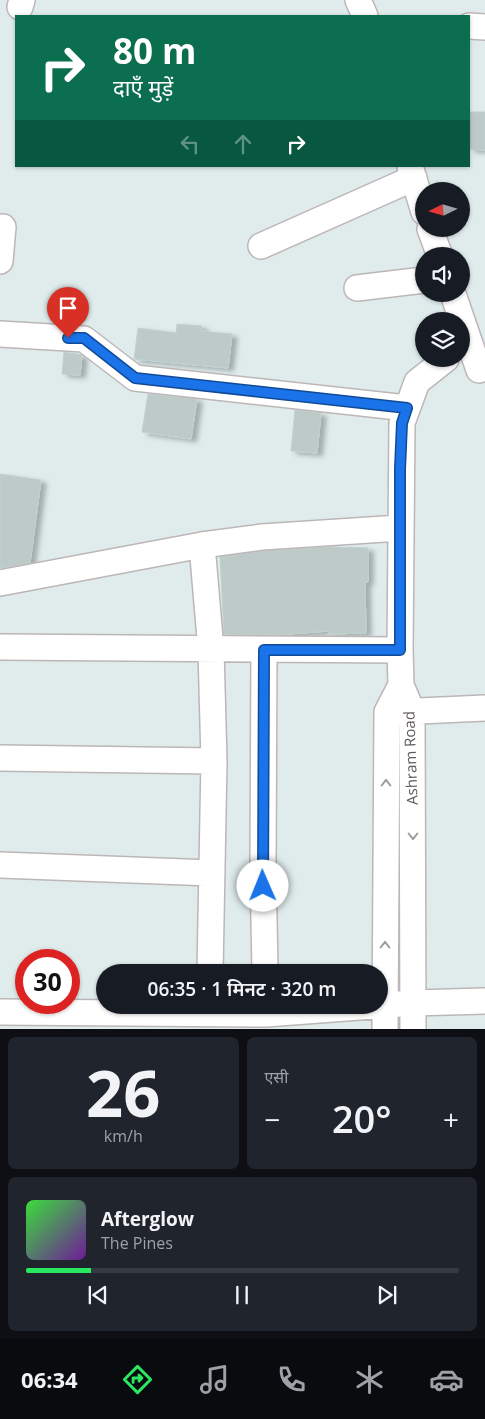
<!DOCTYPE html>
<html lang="hi">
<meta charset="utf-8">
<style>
body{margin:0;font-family:"Open Sans","Noto Sans Devanagari",sans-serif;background:#20242c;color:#f1f3f6;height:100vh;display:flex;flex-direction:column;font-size:19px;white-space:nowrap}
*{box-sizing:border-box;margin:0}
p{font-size:16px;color:#9ea1a6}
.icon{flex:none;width:28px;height:28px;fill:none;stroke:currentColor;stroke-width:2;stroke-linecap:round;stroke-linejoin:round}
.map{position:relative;height:1029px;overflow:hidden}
.panel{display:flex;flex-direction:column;gap:8px;padding:8px;background:#0d0f14;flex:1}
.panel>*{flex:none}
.banner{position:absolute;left:15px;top:15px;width:455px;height:152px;border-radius:0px;box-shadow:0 1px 4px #0004;background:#0b6e4f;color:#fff;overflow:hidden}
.needle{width:32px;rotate:265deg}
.buttons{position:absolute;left:415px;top:182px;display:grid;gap:10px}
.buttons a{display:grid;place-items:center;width:55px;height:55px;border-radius:50%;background:#171b24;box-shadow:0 1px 4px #0004;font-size:25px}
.speed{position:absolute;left:15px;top:949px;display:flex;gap:10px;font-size:25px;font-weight:700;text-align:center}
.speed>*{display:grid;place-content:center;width:65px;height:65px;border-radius:50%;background:#171b24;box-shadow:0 1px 4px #0004;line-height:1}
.speed .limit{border:8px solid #d22;background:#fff;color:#111}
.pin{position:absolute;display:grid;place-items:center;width:42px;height:42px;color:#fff;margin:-51px -21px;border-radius:50% 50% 50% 0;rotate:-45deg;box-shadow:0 0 5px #0007}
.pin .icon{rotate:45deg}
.me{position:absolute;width:55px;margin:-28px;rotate:359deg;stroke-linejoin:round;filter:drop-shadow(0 0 4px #0008)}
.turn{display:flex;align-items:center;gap:18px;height:105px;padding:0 15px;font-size:22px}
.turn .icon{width:65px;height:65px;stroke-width:2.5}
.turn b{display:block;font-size:35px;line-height:42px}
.lanes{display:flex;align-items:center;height:48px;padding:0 15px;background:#0003;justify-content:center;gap:25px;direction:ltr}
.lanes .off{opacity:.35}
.big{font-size:38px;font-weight:600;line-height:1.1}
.panel .card{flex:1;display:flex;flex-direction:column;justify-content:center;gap:8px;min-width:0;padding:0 18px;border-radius:8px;background:#20242c}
.panel .dial{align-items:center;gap:0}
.dial b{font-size:65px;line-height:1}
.song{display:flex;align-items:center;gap:15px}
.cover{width:60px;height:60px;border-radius:8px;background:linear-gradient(135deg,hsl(120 70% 55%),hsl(280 70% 35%))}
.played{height:5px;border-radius:2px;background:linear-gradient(90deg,#29e961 15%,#363941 15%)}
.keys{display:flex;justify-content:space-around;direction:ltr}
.heat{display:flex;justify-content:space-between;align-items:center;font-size:28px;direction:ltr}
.panel .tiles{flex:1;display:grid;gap:8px;grid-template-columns:1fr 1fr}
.card:last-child{grid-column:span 2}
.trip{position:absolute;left:96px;top:964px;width:292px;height:50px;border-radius:25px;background:#171b24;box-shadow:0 1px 4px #0004;font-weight:600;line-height:50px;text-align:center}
.dock{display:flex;height:80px;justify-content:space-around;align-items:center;background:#090b0e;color:#9ea1a6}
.dock .icon{width:35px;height:35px}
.dock .current{color:#29e961}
.dock b{font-size:22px;color:#f1f3f6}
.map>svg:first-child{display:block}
.building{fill:#becac8;stroke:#bed1cf;filter:url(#shadow)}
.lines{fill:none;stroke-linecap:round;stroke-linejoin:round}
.minor-casing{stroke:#bdb6b7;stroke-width:28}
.minor{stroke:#fff;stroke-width:25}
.oneway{stroke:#a09b9d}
.route-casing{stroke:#114b97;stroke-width:12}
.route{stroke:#1a73e8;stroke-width:9}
.labels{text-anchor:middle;stroke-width:4;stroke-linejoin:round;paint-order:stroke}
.street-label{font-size:15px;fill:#61595b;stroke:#fff}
</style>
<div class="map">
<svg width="485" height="1029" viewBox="0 0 485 1029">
<defs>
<filter id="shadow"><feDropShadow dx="5.5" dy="3" stdDeviation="2.5" flood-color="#0004"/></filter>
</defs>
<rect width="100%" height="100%" fill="#e0ecec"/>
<path class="building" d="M469,112H485V150L469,149Z
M177,324L202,326L201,331L232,334L228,368L134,359L138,328L176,333Z
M64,352L82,355L80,375L62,374Z
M148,394L197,399L191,439L142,432Z
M295,410L321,413L317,453L291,451Z
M0,474L41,480L30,563L0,568Z
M328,547L368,548V582H365L366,633L329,634V631L274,635L224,634L220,557L263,551Z"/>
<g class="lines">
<g class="minor-casing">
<path id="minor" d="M358,0L365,16
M20,7L22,0
M469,26L485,27
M410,166L424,212
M430,229L440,256
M261,246L414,178
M0,261L3,227
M357,288L424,280
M453,294L479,370
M0,334L84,339L135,378L407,408
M202,545L211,650L214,761L210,972
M0,583L202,545L262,537L400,528
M0,647L400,650
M264,650L263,868L265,972
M397,712L485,708
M0,758L214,761
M0,865L212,873
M0,1012L266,1014L413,1003L485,1001
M385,1029L387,712L401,685
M413,1029L412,711L401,685L400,650L402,423L417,382L446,359"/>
</g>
<use href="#minor" class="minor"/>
</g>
<defs><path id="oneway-chevron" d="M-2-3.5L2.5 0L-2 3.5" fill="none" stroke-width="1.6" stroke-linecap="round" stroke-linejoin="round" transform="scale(1.25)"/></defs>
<g class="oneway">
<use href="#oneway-chevron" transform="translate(386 783) rotate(-90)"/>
<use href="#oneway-chevron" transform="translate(413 836) rotate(90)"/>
<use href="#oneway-chevron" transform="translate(385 945) rotate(-90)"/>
</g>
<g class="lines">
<g class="route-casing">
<path id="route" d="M68,338H84L135,378L407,408L402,423L400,469V650H264L263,886"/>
</g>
<use href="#route" class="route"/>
</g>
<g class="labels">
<g class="street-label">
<text transform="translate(411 758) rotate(-92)" y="5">Ashram Road</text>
</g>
</g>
</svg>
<div class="buttons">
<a><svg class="needle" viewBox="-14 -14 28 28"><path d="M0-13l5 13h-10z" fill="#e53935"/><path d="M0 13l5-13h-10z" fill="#9ea1a6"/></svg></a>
<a><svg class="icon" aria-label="sound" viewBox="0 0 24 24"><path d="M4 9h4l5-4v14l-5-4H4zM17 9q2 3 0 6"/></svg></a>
<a><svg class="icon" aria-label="layers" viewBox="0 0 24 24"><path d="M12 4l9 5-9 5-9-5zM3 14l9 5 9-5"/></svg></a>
</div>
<div class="speed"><div class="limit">30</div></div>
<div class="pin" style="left:68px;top:338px;background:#d93025"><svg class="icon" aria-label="arrive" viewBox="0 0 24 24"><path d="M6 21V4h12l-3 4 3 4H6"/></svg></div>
<svg class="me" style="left:263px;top:886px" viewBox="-20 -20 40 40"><circle r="19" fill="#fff"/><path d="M0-13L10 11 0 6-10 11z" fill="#1a73e8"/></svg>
<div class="trip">06:35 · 1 मिनट · 320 m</div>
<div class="banner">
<div class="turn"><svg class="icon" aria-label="right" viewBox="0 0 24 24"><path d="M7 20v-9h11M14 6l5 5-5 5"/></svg><div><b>80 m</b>दाएँ मुड़ें</div></div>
<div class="lanes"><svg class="icon off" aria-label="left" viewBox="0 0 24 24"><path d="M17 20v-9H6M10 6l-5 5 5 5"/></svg><svg class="icon off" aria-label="ahead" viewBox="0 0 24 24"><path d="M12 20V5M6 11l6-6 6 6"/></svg><svg class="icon" aria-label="right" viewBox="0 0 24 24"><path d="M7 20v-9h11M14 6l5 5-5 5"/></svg></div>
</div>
</div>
<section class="panel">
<div class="tiles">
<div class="card dial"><b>26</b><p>km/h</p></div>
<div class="card"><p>एसी</p>
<div class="heat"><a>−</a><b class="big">20°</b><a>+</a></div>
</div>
<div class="card">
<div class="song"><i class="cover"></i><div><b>Afterglow</b><p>The Pines</p></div></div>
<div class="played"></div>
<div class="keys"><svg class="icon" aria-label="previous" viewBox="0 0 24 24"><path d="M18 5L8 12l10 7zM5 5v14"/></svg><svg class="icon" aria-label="pause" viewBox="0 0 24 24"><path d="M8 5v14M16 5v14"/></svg><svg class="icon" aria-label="next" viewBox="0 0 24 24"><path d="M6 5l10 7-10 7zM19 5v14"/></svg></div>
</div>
</div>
</section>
<nav class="dock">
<b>06:34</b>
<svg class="icon current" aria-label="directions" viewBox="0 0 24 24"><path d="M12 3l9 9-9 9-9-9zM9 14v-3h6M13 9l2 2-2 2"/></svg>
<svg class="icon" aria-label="music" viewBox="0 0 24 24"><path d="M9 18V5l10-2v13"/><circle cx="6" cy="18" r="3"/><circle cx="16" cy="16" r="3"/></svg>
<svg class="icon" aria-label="phone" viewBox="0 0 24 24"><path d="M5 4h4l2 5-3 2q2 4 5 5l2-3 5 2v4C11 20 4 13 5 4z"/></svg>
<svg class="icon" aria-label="climate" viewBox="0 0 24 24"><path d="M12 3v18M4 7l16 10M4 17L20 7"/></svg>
<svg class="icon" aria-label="car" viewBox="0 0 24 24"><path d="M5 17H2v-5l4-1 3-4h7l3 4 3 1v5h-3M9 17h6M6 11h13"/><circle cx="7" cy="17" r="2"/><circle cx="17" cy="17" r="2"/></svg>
</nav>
